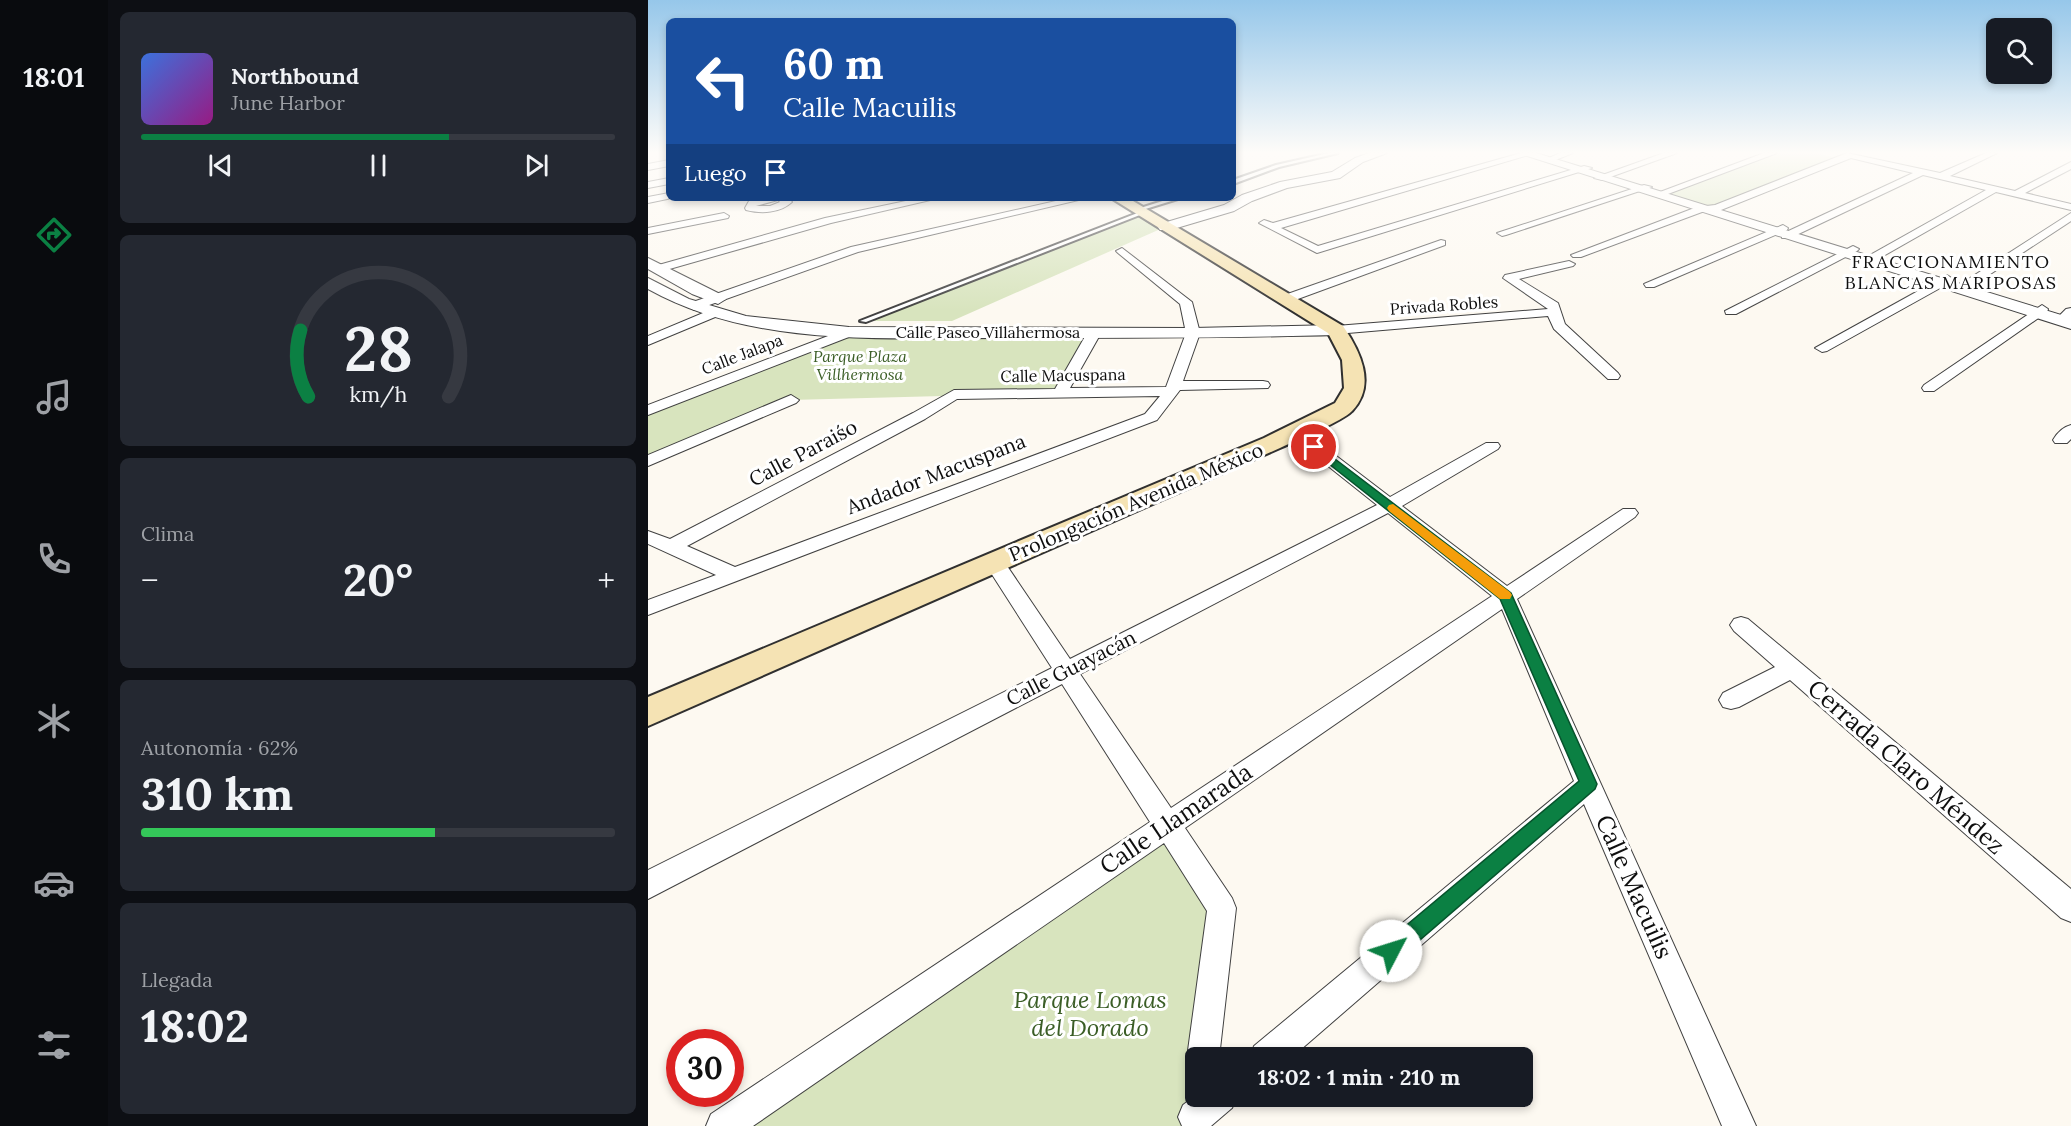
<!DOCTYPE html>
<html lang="es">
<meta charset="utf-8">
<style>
body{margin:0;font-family:Lora,serif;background:#242831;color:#f1f3f6;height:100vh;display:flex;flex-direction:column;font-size:22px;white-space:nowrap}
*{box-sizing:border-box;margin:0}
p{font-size:20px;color:#9ea1a6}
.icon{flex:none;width:33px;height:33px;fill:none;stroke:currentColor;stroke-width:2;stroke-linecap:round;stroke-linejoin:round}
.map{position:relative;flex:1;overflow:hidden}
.sheet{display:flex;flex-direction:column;gap:12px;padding:12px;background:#0d0f14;width:540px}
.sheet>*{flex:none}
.guide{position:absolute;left:18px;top:18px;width:570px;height:183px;border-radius:9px;box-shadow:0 3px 9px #0003;background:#1a4fa0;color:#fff;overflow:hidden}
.tools{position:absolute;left:1338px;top:18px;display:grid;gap:12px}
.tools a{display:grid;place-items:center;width:66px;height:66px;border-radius:9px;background:#171b24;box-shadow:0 3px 9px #0003;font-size:30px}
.speed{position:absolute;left:18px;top:1029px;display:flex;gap:12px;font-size:30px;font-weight:700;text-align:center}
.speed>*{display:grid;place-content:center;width:78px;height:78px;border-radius:50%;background:#171b24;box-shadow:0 3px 9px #0003;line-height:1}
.speed .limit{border:9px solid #d22;background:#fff;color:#111}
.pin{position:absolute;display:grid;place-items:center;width:51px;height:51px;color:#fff;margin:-26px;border:3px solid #fff;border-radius:50%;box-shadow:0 2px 6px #0007}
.me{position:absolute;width:66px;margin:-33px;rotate:50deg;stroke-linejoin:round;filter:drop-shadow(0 0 4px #0008)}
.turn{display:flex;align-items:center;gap:21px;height:126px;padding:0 18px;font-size:27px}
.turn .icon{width:78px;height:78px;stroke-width:2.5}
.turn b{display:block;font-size:42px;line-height:51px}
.then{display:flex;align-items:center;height:57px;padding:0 18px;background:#0003;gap:12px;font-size:22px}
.big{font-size:45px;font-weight:800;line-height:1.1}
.sheet .tile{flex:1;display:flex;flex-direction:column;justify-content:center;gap:9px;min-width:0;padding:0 21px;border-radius:9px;background:#242831}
.sheet .dial{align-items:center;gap:0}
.dial svg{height:156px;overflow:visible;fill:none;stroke:#363941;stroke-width:7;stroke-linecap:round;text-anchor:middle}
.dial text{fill:#f1f3f6;stroke:none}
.song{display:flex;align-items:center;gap:18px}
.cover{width:72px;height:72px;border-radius:9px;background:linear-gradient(135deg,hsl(220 70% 55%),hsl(310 70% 35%))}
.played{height:6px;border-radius:3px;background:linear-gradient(90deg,#0b8043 65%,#363941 65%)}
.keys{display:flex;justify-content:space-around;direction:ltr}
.heat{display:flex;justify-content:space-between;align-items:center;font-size:33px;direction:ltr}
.charge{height:9px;border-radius:4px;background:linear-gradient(90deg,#34c759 62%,#363941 0)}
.trip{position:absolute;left:537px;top:1047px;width:348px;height:60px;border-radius:9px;background:#171b24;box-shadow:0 3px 9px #0003;font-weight:800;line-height:60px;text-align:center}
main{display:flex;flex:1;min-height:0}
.tab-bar{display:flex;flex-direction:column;width:108px;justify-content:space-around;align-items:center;background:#090b0e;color:#9ea1a6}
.tab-bar .icon{width:42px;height:42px}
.tab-bar .active{color:#0b8043}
.tab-bar b{font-size:27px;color:#f1f3f6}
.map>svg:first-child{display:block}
.green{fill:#d8e4be}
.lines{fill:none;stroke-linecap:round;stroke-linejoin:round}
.service-casing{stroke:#414141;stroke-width:4}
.minor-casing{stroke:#414141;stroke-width:2}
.tertiary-casing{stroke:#414141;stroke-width:2}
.secondary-casing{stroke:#303030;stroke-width:4}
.service{fill:#fff;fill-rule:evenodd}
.minor{fill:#fff;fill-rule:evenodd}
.tertiary{fill:#fff;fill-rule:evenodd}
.secondary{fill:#f5e3b4;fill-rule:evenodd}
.route{fill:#0b8043;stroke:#07532c;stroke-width:1.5}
.slow{fill:#f59e0b}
.labels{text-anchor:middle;stroke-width:6;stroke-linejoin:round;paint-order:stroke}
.far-street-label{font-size:16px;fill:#0e0e0e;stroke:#fff}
.far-park-label{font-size:16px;font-style:italic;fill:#3b5e26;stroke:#fff}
.far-neighbourhood-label{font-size:18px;letter-spacing:1.5px;fill:#0e0e0e;stroke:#fff}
.street-label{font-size:20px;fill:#0e0e0e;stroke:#fff}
.near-street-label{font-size:24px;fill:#0e0e0e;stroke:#fff}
.near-park-label{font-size:24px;font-style:italic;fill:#3b5e26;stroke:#fff}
</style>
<main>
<nav class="tab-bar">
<b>18:01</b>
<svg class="icon active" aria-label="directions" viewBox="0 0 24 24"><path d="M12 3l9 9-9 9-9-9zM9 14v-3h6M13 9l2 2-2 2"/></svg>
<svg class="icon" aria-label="music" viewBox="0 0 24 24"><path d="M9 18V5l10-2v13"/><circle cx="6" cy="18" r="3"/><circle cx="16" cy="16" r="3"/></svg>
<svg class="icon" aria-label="phone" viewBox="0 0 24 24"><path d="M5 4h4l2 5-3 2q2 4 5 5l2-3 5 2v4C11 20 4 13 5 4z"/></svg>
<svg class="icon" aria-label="climate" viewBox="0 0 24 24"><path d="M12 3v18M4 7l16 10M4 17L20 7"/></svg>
<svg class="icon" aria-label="car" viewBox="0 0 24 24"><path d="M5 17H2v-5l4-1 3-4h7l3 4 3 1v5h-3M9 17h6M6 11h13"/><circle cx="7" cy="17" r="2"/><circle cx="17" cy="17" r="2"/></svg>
<svg class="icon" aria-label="filters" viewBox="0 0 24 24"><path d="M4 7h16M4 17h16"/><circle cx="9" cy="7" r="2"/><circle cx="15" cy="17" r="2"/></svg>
</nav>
<section class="sheet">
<div class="tile">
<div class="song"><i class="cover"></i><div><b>Northbound</b><p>June Harbor</p></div></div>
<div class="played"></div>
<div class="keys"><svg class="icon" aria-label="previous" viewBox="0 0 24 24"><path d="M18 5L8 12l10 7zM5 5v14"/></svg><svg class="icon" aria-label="pause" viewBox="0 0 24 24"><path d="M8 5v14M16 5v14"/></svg><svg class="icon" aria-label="next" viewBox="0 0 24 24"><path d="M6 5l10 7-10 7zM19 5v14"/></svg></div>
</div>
<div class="tile dial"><svg viewBox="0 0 100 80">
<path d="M14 69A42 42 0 1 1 86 69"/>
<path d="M14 69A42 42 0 0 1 10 35" stroke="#0b8043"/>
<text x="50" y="56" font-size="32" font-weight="700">28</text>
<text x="50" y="72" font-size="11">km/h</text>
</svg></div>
<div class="tile"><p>Clima</p>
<div class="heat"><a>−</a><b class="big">20°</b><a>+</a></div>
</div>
<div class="tile"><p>Autonomía · 62%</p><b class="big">310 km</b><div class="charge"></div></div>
<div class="tile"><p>Llegada</p><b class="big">18:02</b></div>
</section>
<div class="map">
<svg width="1423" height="1126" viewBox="0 0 1423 1126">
<rect width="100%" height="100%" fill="#fdf9f1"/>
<path class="green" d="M1128,153H1168L1193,159L1069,208L1017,193Z
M494,213L517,227L304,321H216Z
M201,332L446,333L412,393L143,400L0,461V410Z
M520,825L574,908L548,1058L547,1126H75Z"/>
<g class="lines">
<g class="service-casing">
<path id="service" d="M681,153H690L631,167L585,184V180L628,165Z
M524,198H533L491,211L486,210Z
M492,212L497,213L218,322L212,321Z"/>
</g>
<g class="minor-casing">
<path id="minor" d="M873,153H887L633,228L670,246L936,166L944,168L669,253L611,223L616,220L625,223Z
M912,153H925L905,161L901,158Z
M1016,153H1029L954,180L946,178Z
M1116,153H1129L1012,197L1004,195Z
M1199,153L1292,173L1338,153H1349L1302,176L1367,191L1423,162V169L1377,193L1423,204V210L1348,192L1223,263H1215V259L1338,190L1275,175L1142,238H1134V234L1265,173L1203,158L1073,210L1054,212L933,257H925L923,255L1049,207L1067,205Z
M21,160V166L0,170V164Z
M21,178V184L0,188V182Z
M996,185L1004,187L858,235L854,236L849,233Z
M21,193V198H24L0,203V197Z
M114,198H140L144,202C132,213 114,214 98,210L97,208L101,201ZM130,200L132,202L122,206H108Z
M272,198H291L183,223L11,272L5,268L7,266L177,218Z
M421,198H439L210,252L50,309L46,310L40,306L42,303L203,247Z
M76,213L81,216L80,218L0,234V228Z
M1423,213V221L1315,292L1311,293L1305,289Z
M1135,225L1140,228L1139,230L1006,287H998L996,284Z
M793,240L797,241V245L639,303L635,304L629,300L631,297Z
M1205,246L1211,249L1209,251L1088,314H1078L1077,311Z
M474,248L544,302L552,333L535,381H615L620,382L622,385L620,388L532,390L509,420L0,615V600L68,575L0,544V531L22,539L265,413L306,390L407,389L439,333L446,329L453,333L422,388L518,387L538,333L532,304L470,253L468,251ZM512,396L497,414L87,567L39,546L277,419L309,399Z
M921,261L927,264L925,266L871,279L910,303L917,324L970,373L972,376L970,379H960L906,329L900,316L688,334L681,330L688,326L900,309L855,278L857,275Z
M1299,275L1305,279L1303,282L1179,351L1174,352L1167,348Z
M1394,305L1400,309L1399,312L1286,391H1276L1274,388L1276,385Z
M67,308L72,309L73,312L72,315L0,345V336Z
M1423,308V319L1418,324H1408L1406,321L1418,309Z
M201,328L208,332L206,335L0,415V405Z
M143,395L151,400L148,403L0,466V455Z
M1423,425V439L1419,443H1407L1405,440C1409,433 1415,427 1423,425Z
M647,427L653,429L742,497L838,443H850L852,446L850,449L754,506L859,586L975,509H987L990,513L987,517L869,599L1108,1126H1074L936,804L643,1058H602L606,1046L926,781L854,609L537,828L584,898L588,908L571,1058H548V1071L543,1070L539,1058L559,911L516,843L105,1126H58L63,1114L502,822L414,684L0,899V870L404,668L336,562L339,557L346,555L353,557L422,659L729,505L641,435L639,432L641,429ZM740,513L844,596L523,808L432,674Z
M1093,617L1100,619L1423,889V922L1413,918L1142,680L1091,707L1083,709L1075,707L1071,700L1075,693L1127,667L1086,631L1082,625L1086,619Z
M548,1095V1096H589L584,1108L563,1126H534L530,1117L535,1105Z"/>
</g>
<g class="tertiary-casing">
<path id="tertiary" d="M721,153H739L715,162L692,178L639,188L604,201L586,211L522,230H512L510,227L512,224L576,205L594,195L632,182L684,172L707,158Z
M870,153H888L1423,318V329Z
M0,258L76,296L78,299L70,304L44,294L0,269Z
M0,278L41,299L98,316L201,327L545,328L688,325L694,326L697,330L694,334L688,335C580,338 473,338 365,338C244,337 110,350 0,289Z"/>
</g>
<g class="secondary-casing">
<path id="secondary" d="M463,198H480L695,326C712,351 729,385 704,411C695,421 647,441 632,448L0,726V697L616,438L687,403L696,388L694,360L680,333Z"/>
</g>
<use href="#service" class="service"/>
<use href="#minor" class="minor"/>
<use href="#tertiary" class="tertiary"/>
<use href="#secondary" class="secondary"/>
</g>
<linearGradient id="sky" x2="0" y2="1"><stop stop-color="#96c7ea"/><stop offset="0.49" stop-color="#fefcf9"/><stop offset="1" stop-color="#fefcf9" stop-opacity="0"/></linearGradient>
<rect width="1423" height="311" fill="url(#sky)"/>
<path class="route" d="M666,443L863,593L949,784L947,789L751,958L743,961L736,958L733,951L736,944L931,781L852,599L662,449L660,447Z"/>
<path class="slow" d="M745,504L862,592L864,595L862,599H852L741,511L739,508L741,505Z"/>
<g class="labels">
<g class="far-street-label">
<text transform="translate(796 305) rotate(-4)" y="6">Privada Robles</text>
<text x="340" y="338">Calle Paseo Villahermosa</text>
<text transform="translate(94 354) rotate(-21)" y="6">Calle Jalapa</text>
<text transform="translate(415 375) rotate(-1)" y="6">Calle Macuspana</text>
</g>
<g class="far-park-label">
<text x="212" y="362">Parque Plaza<tspan x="212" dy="18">Villhermosa</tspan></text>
</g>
<g class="far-neighbourhood-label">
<text x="1303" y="268">FRACCIONAMIENTO<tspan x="1303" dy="21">BLANCAS MARIPOSAS</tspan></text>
</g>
<g class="street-label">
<text transform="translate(155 453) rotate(-28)" y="7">Calle Paraiśo</text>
<text transform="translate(288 474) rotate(-21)" y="7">Andador Macuspana</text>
<text transform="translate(488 502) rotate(-23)" y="7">Prolongación Avenida México</text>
<text transform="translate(423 668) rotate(-27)" y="7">Calle Guayacán</text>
</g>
<g class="near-street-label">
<text transform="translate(1258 767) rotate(41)" y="8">Cerrada Claro Méndez</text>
<text transform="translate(528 819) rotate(-34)" y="8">Calle Llamarada</text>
<text transform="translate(986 887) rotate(66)" y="8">Calle Macuilis</text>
</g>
<g class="near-park-label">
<text x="442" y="1008">Parque Lomas<tspan x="442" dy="28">del Dorado</tspan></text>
</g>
</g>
</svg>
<div class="tools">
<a><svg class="icon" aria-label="search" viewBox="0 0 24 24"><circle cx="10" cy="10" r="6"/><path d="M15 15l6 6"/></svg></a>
</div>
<div class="speed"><div class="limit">30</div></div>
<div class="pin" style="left:666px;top:447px;background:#d93025"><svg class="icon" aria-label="arrive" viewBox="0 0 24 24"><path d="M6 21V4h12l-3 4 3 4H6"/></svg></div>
<svg class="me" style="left:743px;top:951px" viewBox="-20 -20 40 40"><circle r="19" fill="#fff"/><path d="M0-13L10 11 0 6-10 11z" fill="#0b8043"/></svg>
<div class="trip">18:02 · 1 min · 210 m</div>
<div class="guide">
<div class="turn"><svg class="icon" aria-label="left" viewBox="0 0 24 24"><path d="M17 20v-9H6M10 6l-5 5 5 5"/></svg><div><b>60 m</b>Calle Macuilis</div></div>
<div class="then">Luego<svg class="icon" aria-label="arrive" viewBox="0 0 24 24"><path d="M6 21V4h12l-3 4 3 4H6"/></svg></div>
</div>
</div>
</main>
